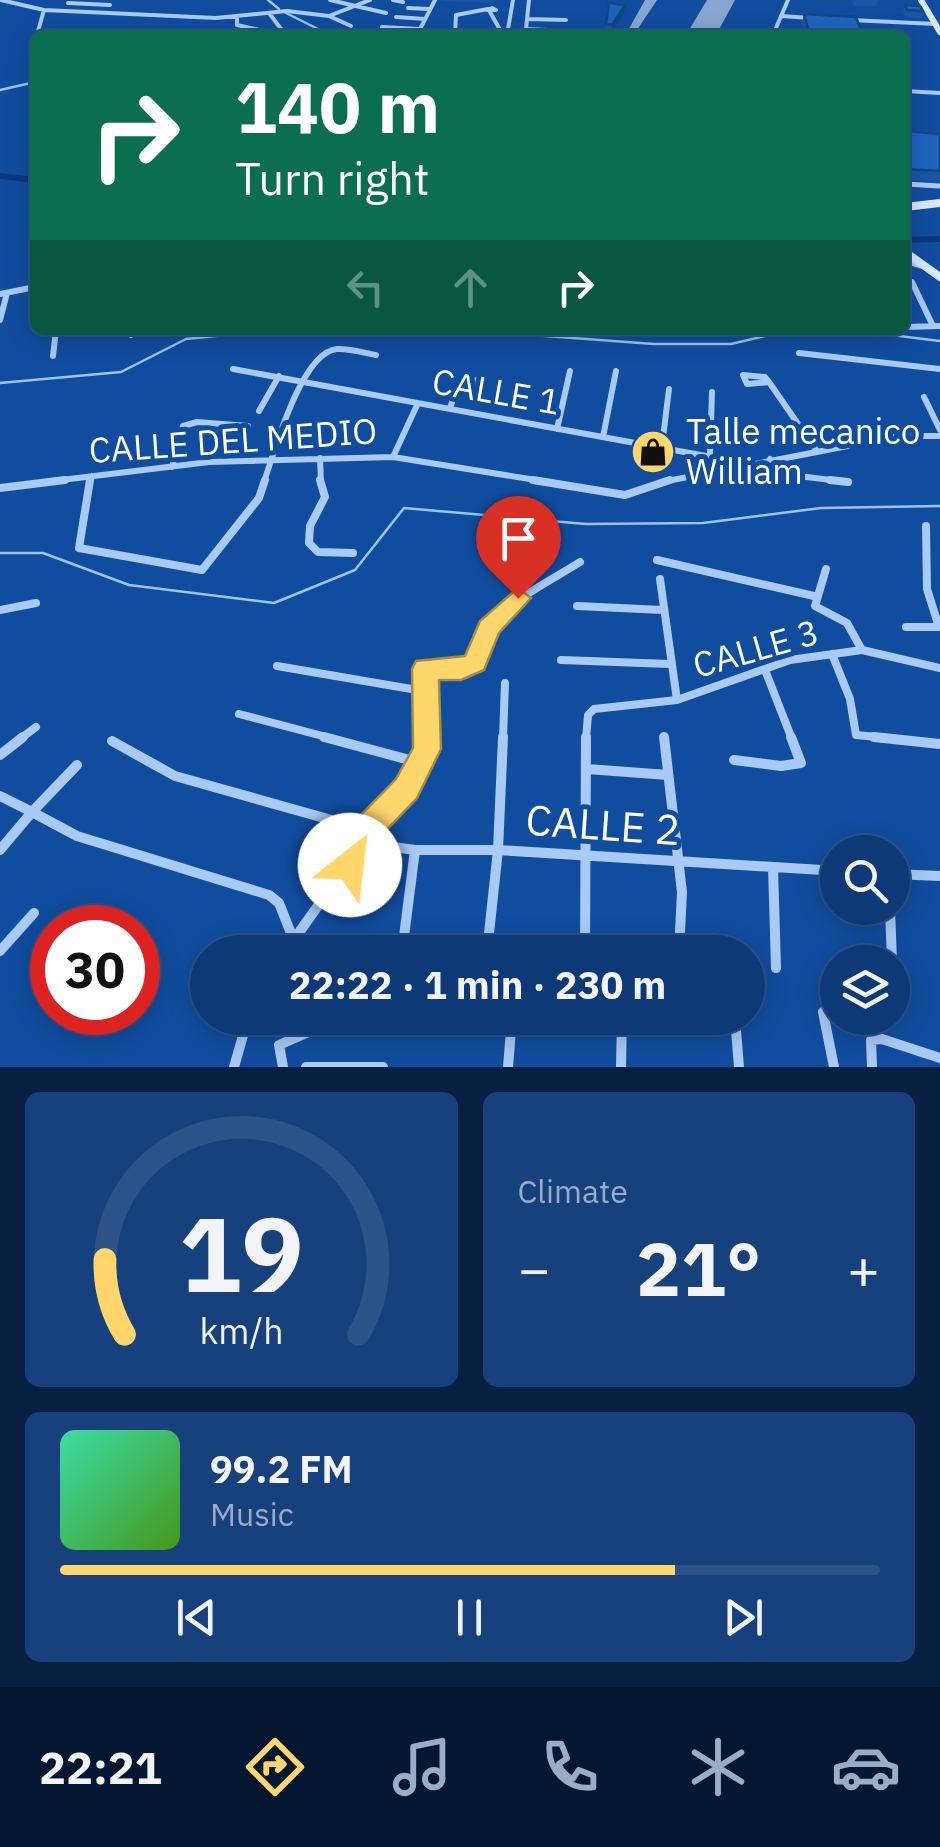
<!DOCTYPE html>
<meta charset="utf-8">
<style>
body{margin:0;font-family:"IBM Plex Sans",sans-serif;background:#16417c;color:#f1f3f6;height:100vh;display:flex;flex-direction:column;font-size:38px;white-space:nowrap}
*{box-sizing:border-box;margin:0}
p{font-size:32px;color:#9aadc6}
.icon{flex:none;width:55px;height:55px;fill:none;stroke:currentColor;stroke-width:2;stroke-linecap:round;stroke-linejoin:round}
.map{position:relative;height:1067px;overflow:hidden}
.details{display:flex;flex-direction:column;gap:25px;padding:25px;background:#072041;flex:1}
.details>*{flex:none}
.guide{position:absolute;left:30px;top:30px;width:880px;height:305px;border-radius:15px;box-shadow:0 5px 25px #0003,0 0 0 2px #2d5489;background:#0b6e4f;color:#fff;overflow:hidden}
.buttons{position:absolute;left:820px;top:835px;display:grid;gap:20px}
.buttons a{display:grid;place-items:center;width:90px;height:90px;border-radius:50%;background:#0d3a77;box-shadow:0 5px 25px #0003,0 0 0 2px #2d5489;font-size:50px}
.speed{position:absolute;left:30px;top:905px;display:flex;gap:20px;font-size:50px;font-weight:700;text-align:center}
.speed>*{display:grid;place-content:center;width:130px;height:130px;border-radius:50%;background:#0d3a77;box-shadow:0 5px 25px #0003,0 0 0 2px #2d5489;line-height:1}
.speed .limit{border:15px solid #d22;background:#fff;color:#111}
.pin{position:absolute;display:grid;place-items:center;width:85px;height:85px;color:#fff;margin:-102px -42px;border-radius:50% 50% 50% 0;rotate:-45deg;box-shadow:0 0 10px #0007}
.pin .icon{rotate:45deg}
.me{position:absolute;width:110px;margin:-55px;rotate:29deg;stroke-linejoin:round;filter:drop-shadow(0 0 8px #0008)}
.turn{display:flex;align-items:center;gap:35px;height:210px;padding:0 40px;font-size:45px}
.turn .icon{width:130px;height:130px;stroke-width:2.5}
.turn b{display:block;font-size:70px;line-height:85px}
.lanes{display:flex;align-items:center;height:95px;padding:0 40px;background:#0003;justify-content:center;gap:50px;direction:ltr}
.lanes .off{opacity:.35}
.big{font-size:75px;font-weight:700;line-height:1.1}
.details .widget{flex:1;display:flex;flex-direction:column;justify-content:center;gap:15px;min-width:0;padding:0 35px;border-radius:15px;background:#16417c}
.details .dial{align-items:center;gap:0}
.dial svg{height:260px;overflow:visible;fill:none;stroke:#2d5489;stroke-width:7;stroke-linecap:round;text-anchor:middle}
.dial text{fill:#f1f3f6;stroke:none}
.song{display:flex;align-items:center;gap:30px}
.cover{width:120px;height:120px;border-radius:15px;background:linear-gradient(135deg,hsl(160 70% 55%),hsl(100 70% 35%))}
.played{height:10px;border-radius:5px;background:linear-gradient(90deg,#ffd66c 75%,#2d5489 75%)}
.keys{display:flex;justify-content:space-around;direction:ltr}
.heat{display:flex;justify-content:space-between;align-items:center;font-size:55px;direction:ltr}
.details .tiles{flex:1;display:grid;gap:25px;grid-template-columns:1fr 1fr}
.widget:last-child{grid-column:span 2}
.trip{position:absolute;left:190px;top:935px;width:575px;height:100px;border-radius:50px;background:#0d3a77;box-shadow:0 5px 25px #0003,0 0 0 2px #2d5489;font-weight:700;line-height:100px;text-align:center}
.tabs{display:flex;height:160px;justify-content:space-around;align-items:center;background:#051730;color:#9aadc6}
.tabs .icon{width:70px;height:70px}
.tabs .selected{color:#ffd66c}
.tabs b{font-size:45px;color:#f1f3f6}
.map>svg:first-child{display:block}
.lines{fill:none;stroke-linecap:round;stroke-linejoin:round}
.stream{stroke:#99c5f8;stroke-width:2.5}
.river{fill:#0a397b;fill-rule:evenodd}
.taxiway{fill:#88a6cf;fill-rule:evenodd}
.runway{fill:#88a6cf;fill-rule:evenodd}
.minor-far4{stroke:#a8caf5;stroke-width:4}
.minor-far3{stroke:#a8caf5;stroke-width:5}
.minor-far2{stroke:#a8caf5;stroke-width:6}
.minor-far1{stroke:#a8caf5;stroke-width:8}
.minor{stroke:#a8caf5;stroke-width:10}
.secondary-far1{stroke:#d8e8fe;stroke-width:6}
.secondary{stroke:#d8e8fe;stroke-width:8}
.wall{fill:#1a56a3}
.shaded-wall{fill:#154685}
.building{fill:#1e64be;stroke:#154685;stroke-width:2.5}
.route{fill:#ffd66c;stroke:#a68b46;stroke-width:2.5}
.labels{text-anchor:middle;stroke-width:10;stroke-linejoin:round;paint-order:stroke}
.street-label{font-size:35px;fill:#fff;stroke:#114d9f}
.poi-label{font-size:35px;fill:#fff;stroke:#114d9f;text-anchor:start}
.near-street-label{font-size:42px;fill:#fff;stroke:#114d9f}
</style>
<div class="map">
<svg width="940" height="1067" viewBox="0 0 940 1067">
<rect width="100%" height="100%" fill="#114d9f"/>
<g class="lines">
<path class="stream" d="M268,0L279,9
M286,13L330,35
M0,90L35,82
M462,330L654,344H731L790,330
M851,330L940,341
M0,383L121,372L186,339L276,330
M0,553H43L129,585L274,603L355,570L404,508L586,524L703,523L821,508L940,506"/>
<path class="river" d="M0,173L35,177V183L0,179Z
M940,236V242L905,243V237Z"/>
<path class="taxiway" d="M645,0H657L637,30L645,35L626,34Z"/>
<path class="runway" d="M707,0H735L716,35H686Z"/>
<path class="minor-far4" d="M1,0L44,10L216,18L287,11L329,16L370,0
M330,0L386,13
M393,0L403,2
M529,0L526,29L569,31
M68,3L110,5
M408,8L429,9
M492,8L496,10H487Z
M490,12L499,28L495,35
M269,13L281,29L297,35
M329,16L351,26
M781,16L811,18
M237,17V25L282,35
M396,17L425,19
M528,19L566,20
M850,20L936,24
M382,27L420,29
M214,34L222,35
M37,35L44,10
M417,35L435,0
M455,35L456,15L488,9
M507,35L513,0
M773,35L788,0
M905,91L940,93"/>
<path class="minor-far3" d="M905,184L940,186
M905,261L921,266"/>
<path class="minor-far2" d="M912,282L933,326
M0,294L35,287
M0,320L7,293
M905,327L940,326
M131,335L132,330
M799,353L940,369
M53,356L56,330
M233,369L744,463
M743,375L765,377L769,382L747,384Z
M769,382L816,450
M924,397L940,430
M450,408L456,391L477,380
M259,411L279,376
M557,429L570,371
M603,437L616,371
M662,446L669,389
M710,454L712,392
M393,457L418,403
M320,458L321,482
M770,459L790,475L848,482
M172,467L183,426L197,422L248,426
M45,482L209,462L393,457L548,482
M89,482L92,476
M264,482C274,453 301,352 337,349C349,348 364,353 376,355
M662,482L899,436H940"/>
<path class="minor-far1" d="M90,480L79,548L202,570L259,498L265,480
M320,480L325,497L310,526L309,543L318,552L353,553
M533,480L625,495L670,480
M830,480L848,482
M0,488L65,480
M926,526L927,589L939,627
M657,560L814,596
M826,569L815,606L847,623L862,650
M660,579L677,700
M577,606L663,610
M0,610L36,603
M906,627H940
M832,654L850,699L856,735L898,739
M561,660L670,664
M277,666L423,691
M765,670L792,739
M239,714L334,739
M20,739L36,727
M427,739L425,669C509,669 463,643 505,610C528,591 555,578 580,562
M503,739L505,683
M586,739L588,715L594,709L677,700L790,660L862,650L940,668"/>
<path class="minor" d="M324,737L421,763
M664,737L682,892L679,952
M874,737L940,744
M112,741L175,776L367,830
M0,755L23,737
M734,760L781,766L801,763L791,737
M587,769L668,775
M0,796L32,812L77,765
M365,843L415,850H498L838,871
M0,850L32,812L77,836L269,895L279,903L294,941
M773,867L776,968
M892,874L940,876
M890,908L892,962
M0,951L34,913
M285,952L418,766L427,737
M402,952L415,850
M487,952L498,850L503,737
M585,952L586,737
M892,976L893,993
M823,1012L834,1067
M735,1018L739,1067
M234,1067L248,1018
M283,1067L279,1045L341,1018
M306,1067H383
M508,1067L512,1018
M621,1067L622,1018
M872,1067L871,1040L882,1039L940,1058"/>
<path class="secondary-far1" d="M921,0L940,32"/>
<path class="secondary" d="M905,207L940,203
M905,252L940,277"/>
</g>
<path class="wall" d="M441,0H495L494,3L441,1Z
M852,0H878L876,6H854Z
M905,5L923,11L921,18L905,17L903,11Z
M624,14L611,34L605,33L606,24Z
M804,14L863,35H805L802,23Z
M905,131L940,134V182L905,179Z"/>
<path class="shaded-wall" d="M625,5L624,14L611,34L612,25Z"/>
<path class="building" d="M609,3L625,5L612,25L606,24Z
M905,5L920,6L923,11L907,10Z
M804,14L856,17L863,35L809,32Z
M638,31L635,35H615L616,33Z
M905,131L940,134V171L905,169Z"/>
<path class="route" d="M518,588L531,598L499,633L484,670L461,680H439L441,749L417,798L381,836L361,876L350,880L339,876L335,865L357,819L396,779L413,748L412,669L416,661L465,656L480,621Z"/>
<defs>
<g id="shop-disc" transform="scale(2.25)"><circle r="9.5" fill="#ffd66c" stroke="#114d9f"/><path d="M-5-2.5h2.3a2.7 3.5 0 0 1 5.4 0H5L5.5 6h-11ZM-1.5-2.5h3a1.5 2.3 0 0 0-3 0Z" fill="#111"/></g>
</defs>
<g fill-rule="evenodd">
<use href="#shop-disc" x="653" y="452"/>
</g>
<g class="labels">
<g class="street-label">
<text transform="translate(496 392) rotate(10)" y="12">CALLE 1</text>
<text transform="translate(233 441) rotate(-4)" y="12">CALLE DEL MEDIO</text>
<text transform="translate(756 649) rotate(-16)" y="12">CALLE 3</text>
</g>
<g class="poi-label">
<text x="686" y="444">Talle mecanico<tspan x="686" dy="40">William</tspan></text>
</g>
<g class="near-street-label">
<text transform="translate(603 825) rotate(4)" y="15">CALLE 2</text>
</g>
</g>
</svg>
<div class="buttons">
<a><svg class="icon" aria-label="search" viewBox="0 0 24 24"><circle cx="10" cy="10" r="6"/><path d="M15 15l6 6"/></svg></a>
<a><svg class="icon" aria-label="layers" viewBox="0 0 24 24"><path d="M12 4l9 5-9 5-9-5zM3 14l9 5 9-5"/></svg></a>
</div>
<div class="speed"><div class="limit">30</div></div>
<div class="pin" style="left:518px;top:598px;background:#d93025"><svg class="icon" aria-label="arrive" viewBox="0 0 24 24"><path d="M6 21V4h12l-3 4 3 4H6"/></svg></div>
<svg class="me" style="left:350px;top:865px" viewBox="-20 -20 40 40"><circle r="19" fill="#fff"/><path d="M0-13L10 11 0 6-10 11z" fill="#ffd66c"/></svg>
<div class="trip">22:22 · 1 min · 230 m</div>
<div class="guide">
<div class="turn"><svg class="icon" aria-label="right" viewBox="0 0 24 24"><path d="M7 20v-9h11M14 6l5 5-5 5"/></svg><div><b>140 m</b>Turn right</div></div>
<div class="lanes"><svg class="icon off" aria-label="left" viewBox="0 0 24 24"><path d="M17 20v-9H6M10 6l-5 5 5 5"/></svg><svg class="icon off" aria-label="ahead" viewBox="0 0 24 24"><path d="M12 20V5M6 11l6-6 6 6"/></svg><svg class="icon" aria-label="right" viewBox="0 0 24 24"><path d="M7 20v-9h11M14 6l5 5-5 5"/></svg></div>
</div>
</div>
<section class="details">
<div class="tiles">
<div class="widget dial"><svg viewBox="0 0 100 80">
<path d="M14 69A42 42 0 1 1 86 69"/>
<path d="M14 69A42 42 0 0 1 8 46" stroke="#ffd66c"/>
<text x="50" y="56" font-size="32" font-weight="700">19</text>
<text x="50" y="72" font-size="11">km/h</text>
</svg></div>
<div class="widget"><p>Climate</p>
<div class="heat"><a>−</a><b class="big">21°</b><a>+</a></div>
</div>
<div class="widget">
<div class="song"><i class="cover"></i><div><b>99.2 FM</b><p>Music</p></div></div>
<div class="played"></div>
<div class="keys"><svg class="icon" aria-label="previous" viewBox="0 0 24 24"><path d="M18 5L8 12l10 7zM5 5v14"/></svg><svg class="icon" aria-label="pause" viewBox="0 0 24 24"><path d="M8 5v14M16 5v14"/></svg><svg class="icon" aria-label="next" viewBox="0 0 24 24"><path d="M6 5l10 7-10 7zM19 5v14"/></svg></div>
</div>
</div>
</section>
<nav class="tabs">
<b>22:21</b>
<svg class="icon selected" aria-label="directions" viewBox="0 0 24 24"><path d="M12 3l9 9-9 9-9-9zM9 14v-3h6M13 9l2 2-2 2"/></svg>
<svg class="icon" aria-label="music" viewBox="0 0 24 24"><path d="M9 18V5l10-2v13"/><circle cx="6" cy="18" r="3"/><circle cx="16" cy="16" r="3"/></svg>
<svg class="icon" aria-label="phone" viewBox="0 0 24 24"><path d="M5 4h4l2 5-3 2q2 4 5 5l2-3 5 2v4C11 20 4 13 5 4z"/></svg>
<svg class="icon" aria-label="climate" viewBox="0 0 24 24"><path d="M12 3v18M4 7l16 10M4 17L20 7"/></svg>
<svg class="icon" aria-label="car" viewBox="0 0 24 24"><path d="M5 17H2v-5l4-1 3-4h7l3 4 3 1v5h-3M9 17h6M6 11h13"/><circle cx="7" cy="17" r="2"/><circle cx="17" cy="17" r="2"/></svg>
</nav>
